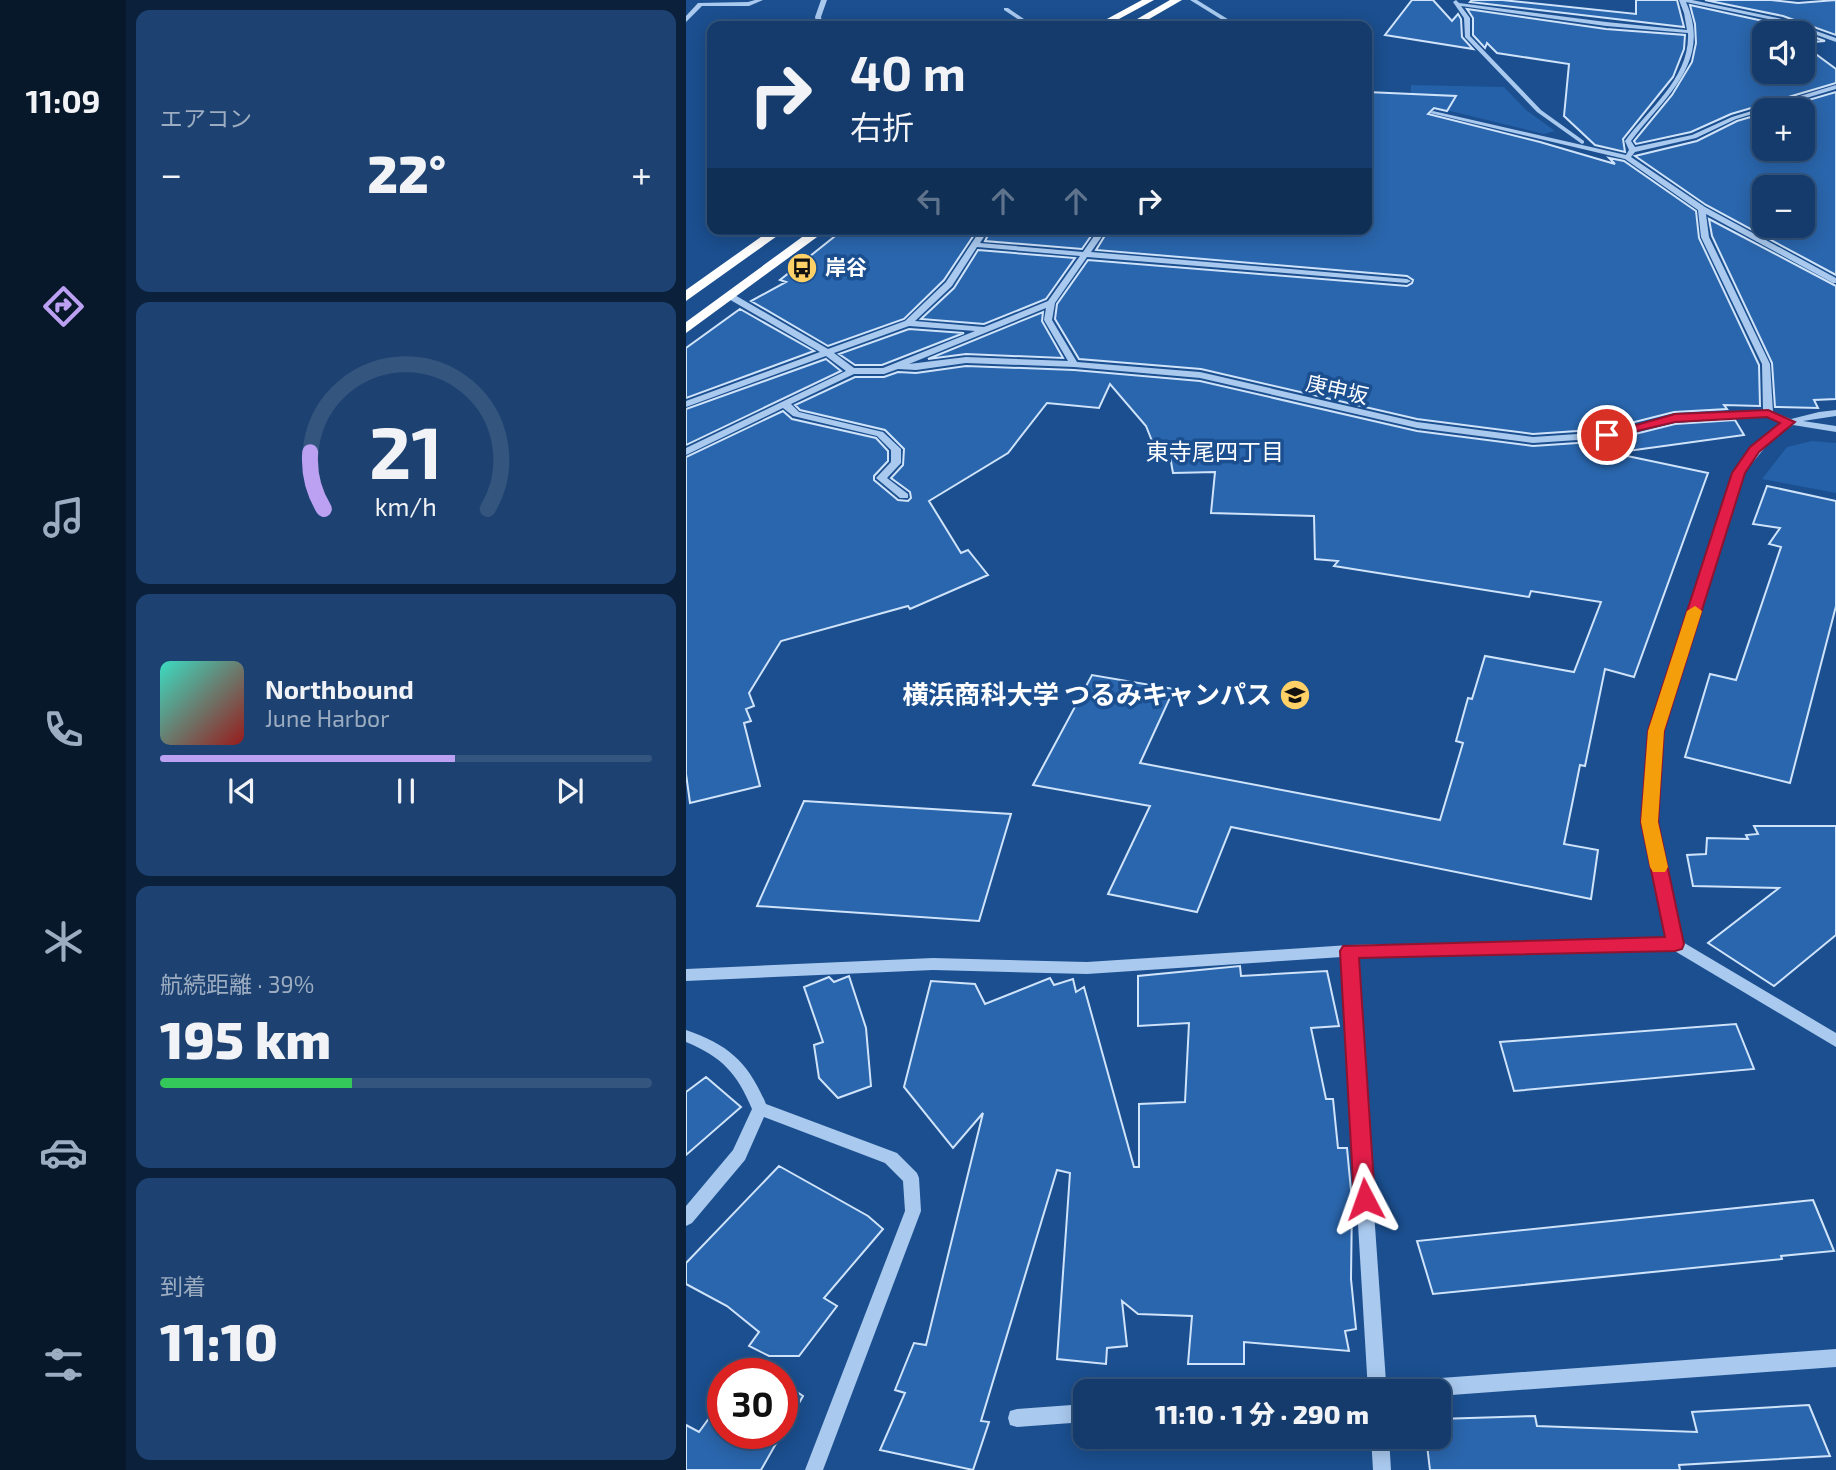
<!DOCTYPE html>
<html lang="ja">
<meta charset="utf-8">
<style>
body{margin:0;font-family:"Exo 2","Noto Sans JP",sans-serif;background:#1d4271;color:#f1f3f6;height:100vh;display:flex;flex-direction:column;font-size:26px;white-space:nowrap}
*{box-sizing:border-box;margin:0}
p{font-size:23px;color:#9dadc1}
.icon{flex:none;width:38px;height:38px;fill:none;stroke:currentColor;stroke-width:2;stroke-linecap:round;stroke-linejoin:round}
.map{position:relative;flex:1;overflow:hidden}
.panel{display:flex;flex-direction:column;gap:10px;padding:10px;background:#0b203b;width:560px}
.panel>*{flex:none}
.banner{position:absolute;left:21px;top:21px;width:665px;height:214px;border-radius:14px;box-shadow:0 4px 18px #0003,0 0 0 2px #33557e;background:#143b6b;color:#f1f3f6;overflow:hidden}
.controls{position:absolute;left:1066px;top:21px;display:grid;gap:14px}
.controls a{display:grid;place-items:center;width:63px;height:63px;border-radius:14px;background:#143b6b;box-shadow:0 4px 18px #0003,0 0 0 2px #33557e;font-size:35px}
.speed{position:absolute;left:21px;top:1358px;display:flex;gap:14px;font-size:35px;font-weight:700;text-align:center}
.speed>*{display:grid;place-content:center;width:91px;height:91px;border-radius:50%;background:#143b6b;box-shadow:0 4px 18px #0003,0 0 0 2px #33557e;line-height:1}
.speed .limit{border:10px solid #d22;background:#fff;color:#111}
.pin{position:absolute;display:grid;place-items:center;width:60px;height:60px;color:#fff;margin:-30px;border:4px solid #fff;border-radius:50%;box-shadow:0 2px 7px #0007}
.me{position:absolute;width:77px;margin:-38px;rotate:356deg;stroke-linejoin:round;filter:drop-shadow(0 0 5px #0008)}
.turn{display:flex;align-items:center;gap:24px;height:147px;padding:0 28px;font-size:32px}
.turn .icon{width:91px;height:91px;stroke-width:2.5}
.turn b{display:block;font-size:49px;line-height:60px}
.lanes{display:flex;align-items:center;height:66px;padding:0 28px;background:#0003;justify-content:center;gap:35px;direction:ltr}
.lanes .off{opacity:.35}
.big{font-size:52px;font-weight:800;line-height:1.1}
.panel .tile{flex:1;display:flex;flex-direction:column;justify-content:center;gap:10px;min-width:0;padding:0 24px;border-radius:14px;background:#1d4271}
.panel .dial{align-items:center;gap:0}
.dial svg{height:182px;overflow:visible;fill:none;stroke:#33557e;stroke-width:7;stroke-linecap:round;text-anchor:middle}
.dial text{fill:#f1f3f6;stroke:none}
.song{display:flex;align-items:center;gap:21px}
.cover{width:84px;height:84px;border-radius:10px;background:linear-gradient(135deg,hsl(170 70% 55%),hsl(0 70% 35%))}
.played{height:7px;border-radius:4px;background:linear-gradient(90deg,#bca0f2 60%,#33557e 60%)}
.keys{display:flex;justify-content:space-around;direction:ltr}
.heat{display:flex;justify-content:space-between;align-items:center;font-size:38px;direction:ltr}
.charge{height:10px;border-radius:5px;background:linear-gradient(90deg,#34c759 39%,#33557e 0)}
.trip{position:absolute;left:387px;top:1379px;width:378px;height:70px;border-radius:14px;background:#143b6b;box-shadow:0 4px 18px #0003,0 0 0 2px #33557e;font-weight:800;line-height:70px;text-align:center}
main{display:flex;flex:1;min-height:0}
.tabs{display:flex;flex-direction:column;width:126px;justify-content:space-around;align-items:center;background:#08182b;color:#9dadc1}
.tabs .icon{width:49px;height:49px}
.tabs .current{color:#bca0f2}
.tabs b{font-size:32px;color:#f1f3f6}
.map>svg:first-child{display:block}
.green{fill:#2461a8}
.building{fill:#2a66ad;stroke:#cfe3fa;stroke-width:2;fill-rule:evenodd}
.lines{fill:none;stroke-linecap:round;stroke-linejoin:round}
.minor{fill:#a9c9ee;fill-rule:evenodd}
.highway{fill:#fff;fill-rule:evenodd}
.route{fill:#e11d48;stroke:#92132f;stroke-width:2}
.slow{fill:#f59e0b}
.labels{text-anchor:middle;stroke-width:7;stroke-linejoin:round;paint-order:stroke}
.far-poi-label{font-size:21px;font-weight:bold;fill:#fff;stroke:#1b4f8f;text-anchor:start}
.far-street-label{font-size:21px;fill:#fff;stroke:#1b4f8f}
.far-neighbourhood-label{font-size:23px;fill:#fff;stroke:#1b4f8f}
.poi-label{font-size:26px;font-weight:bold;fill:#fff;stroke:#1b4f8f;text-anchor:end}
</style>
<main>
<nav class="tabs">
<b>11:09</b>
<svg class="icon current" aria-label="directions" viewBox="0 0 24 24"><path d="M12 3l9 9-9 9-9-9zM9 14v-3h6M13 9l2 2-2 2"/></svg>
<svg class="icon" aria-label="music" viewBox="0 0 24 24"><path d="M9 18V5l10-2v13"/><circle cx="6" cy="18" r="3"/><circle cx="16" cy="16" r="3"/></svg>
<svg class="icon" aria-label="phone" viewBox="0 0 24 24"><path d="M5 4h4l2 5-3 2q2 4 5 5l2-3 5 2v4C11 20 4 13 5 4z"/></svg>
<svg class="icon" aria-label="climate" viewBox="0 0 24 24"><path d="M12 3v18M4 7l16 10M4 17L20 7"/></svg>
<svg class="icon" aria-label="car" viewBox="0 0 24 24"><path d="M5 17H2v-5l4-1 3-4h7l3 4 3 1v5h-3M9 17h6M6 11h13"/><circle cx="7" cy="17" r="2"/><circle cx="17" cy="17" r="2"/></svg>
<svg class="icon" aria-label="filters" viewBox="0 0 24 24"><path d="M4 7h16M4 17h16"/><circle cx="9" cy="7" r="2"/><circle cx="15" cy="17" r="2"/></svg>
</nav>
<section class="panel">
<div class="tile"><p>エアコン</p>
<div class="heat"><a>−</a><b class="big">22°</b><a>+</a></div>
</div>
<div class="tile dial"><svg viewBox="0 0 100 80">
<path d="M14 69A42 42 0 1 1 86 69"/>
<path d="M14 69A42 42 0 0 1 8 44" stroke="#bca0f2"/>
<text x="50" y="56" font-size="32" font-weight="700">21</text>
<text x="50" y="72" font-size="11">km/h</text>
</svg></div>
<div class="tile">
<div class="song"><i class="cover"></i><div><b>Northbound</b><p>June Harbor</p></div></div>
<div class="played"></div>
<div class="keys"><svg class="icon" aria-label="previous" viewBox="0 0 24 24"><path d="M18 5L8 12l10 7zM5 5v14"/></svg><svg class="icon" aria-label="pause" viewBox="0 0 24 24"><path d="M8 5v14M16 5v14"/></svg><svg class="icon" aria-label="next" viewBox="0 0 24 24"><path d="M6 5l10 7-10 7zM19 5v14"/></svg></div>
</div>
<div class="tile"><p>航続距離 · 39%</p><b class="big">195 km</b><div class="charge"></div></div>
<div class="tile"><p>到着</p><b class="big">11:10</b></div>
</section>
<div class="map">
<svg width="1150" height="1470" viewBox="0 0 1150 1470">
<rect width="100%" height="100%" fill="#1b4f8f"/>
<path class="green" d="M725,85L818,87L840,110L869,131L858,134L764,111L724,107Z
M1126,441L1150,443V493L1076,479L1101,447Z"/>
<path class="building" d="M726,0H747L766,21L772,14L775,19L776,37L787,49L699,35Z
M786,0H816L950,14V0H991L998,27L784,2Z
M1019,0H1085L1112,3L1150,0V35L1097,16Z
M1004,5L1091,24L1139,41L1116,43V33H1078V72H1116V44L1150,69V83L1045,114L1005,132L950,144L948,141L986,95L1006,62L1010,43L1009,24Z
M781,9L920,29L999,35L998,49L987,77L937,139L939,152L909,145L878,116L883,64L811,53L801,43L799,48L787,35V18Z
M681,92L770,96L761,111L748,108L742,114L854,142L929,164L923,158L938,161L1010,211L1013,238L1073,365L1074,406L1038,405L1041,409L988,412L921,429L847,434L731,419L515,369L393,359L369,319L371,304L402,260L721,286L726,283L727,280L721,276L410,250L423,229H681Z
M1150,92V275L1020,205L949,156L1011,141L1051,121L1078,113V149H1116V110H1088ZM1078,187H1116V226H1078Z
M1023,219L1150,286V399L1128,400L1132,408L1089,407L1086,363L1026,236Z
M158,229H292L258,280L218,319L142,346L65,301L100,282L94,280Z
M305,229H410L396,249L299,241Z
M292,250L389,258L360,299L298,324L235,319L268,288Z
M54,309L128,351L0,398V348Z
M357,312L356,321L377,358L280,354L242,359Z
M223,329L278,333L196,365H169L153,354Z
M140,359L155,371L0,445V409Z
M280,366L388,370L514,381L731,431L847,446L921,441L989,424L1049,420L1058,435L927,453L1022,473L948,677L919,669L899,766L894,765L878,844L912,850L905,899L545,827L511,912L422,894L464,806L347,785L406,675L488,689L454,763L754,820L777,743L770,741L782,698L786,699L799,656L888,672L915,602L845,591L843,597L648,566L652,561L629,559L628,516L525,513L529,472L487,473L482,445L468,446L460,426L424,384L413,408L361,403L322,453L243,501L275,553L282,550L302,575L224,609L222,606L95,641L63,693L68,706L60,709L65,721L58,723L74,786L4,803L0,774V457L97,411L106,419L190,438L202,451V461L188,476V480L212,500L222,501L225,498L224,492L205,478L217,465L218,449L199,430L114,410L109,405L169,377H198L212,372L230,373Z
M1081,486L1150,501V606L1104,783L999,757L1024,674L1050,680L1095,547L1083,544L1094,528L1067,524Z
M118,801L325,814L293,921L71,906Z
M1068,826H1150V935L1088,986L1022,943L1093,888L1007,886L1001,855L1020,854L1021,838L1062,839L1060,835L1072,834Z
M554,966L555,976L641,971L653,1026L625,1028L640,1099H647L652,1148H661L666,1201L665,1279L670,1329L659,1331L663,1351L558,1342V1364H502L506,1316L452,1314L436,1301L441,1346L421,1348L420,1364L371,1359L384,1173L371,1170L295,1421L303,1422L287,1470L194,1450L219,1393L209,1390L228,1343L240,1345L297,1113L267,1148L218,1087L245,981L289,984L299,1004L364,978L368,985L387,979L390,992L398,987L448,1167H453V1104L499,1102L503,1023L452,1026V976Z
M163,976L180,1028L185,1086L152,1098L133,1078L128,1045L137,1042L118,987L143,977L148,982Z
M1050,1024L1068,1069L828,1091L814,1042Z
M20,1077L55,1107L0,1155V1092Z
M93,1166L182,1216L197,1229L138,1298L151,1306L113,1356H83L63,1346L73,1332L41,1306L0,1284V1263Z
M1127,1200L1148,1251L1095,1256L1096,1259L747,1294L731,1241Z
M96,1382L117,1396L96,1433Z
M37,1399V1433H96L75,1470H0V1425L13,1432Z
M1123,1405L1144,1456L993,1465L994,1470H744L740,1437H752V1419L849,1416L851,1426L1011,1432L1006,1412Z"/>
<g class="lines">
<path class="minor" d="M69,0H77L63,6H16L0,22V16L12,3L62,2Z
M135,0H141L135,17L137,26H131L129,17Z
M504,0H511L553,26H546Z
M770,0L773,3L920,22L1001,30L998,13L993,0H1006L1096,19L1150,38V42L1092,21L1000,2C1027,63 978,97 945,141L949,147L1006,135L1046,117L1150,85V89L1050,119L1010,138L949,152L945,157L1019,207L1150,278V283H1147L1020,214L1023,237L1084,364L1087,412L1105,419L1133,412L1150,410V416L1117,421L1150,426V432L1107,425L1086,439L1058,473L976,731L971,822L995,941L1150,1033V1047L987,950L670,956L700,1382L1150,1349V1367L752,1396V1391H682L656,957L401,974L247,970L0,981V969L247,958L401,962L663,945L981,939L957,822L964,731L1048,473C1062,453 1076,435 1097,423L1081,416L989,421L921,438L847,443L731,428L514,378L388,367L280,363L230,370L212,369L198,374H168L105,404L113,412L197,432L215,449V463L201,478L222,494V498H214L190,478L205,462V450L191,436L107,416L97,408L0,455V448L160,371L140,356L0,407V401L134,352L41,298V294H47L142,349L219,321L260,282L295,229H303L294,243L397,252L413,229H421L405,252L721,279L725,281L721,283L401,257L369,303L366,320L391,362L514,372L731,422L847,437L921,432L989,415L1077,410L1076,364L1015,237L1012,210L939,159L744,113L747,111L940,155L943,150L939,141C963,108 1004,78 1002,33L920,26L775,6L784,18V36L855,110L898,141V143L896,144L851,112L779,37L778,18L767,2ZM291,247L394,256L362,301L298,327L229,321L266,286ZM360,308L358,320L382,361L280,357L223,364ZM223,326L289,331L197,368H168L148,353Z
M318,8H322L348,26H342L318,10Z
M0,1030C43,1045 62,1062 80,1104L211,1153L231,1173L233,1178L235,1211L137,1470H119L219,1211L217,1181L199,1163L78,1117L59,1160L6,1223L0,1226V1206L47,1150L66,1109C51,1073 36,1057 0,1042Z
M399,1404V1422L331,1427L324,1425L322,1418L324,1411L331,1409Z
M685,1437H703L705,1470H687Z"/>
<path class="highway" d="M456,0H468L420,26H408Z
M484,0H496L451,26H439Z
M86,229H101L0,301V290Z
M127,229H142L0,333V322Z"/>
</g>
<path class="route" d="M1082,410L1109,422L1073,452L1059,473L978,731L972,822L998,944L996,949L989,951L673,958L689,1199L686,1206L679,1208L671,1206L668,1199L654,951L657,946L979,937L955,822L962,731L1046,473L1064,447L1094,423L1081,417L989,422L921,438L915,435L989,414Z"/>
<path class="slow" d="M1009,606L1016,611L978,731L972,822L982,867L979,872H967L964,867L955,822L962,731L1001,611Z"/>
<defs>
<g id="bus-disc" transform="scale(1.575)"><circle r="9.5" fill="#ffd166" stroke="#1b4f8f"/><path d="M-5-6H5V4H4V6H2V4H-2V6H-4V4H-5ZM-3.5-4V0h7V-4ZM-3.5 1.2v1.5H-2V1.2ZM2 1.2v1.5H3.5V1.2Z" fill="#111"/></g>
<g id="university-disc" transform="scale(1.575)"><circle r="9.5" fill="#ffd166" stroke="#1b4f8f"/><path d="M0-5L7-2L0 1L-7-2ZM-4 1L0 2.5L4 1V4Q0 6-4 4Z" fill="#111"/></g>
</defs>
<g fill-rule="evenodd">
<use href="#bus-disc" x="116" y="268"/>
<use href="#university-disc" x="609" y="695"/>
</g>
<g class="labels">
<g class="far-poi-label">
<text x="139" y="275">岸谷</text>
</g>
<g class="far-street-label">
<text transform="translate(651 390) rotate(13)" y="7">庚申坂</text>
</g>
<g class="far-neighbourhood-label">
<text x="529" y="460">東寺尾四丁目</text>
</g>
<g class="poi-label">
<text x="586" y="704">横浜商科大学 つるみキャンパス</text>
</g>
</g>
</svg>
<div class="controls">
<a><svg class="icon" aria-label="sound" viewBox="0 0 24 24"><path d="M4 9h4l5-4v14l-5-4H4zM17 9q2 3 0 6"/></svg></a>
<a>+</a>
<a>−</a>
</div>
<div class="speed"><div class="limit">30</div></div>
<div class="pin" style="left:921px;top:435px;background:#d93025"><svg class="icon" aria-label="arrive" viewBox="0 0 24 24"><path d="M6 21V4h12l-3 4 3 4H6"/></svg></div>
<svg class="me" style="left:679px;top:1199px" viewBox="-20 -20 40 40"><path d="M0-17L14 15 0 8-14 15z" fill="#e11d48" stroke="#fff" stroke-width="4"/></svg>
<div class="trip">11:10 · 1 分 · 290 m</div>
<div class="banner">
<div class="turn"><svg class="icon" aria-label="right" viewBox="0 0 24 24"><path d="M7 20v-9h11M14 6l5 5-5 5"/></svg><div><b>40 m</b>右折</div></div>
<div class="lanes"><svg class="icon off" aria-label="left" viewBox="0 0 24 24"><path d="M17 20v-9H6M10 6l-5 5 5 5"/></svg><svg class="icon off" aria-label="ahead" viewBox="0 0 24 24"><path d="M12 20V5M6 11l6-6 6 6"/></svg><svg class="icon off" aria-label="ahead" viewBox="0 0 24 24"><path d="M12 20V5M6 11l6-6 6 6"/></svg><svg class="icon" aria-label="right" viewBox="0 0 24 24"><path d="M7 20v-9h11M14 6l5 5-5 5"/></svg></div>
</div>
</div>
</main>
